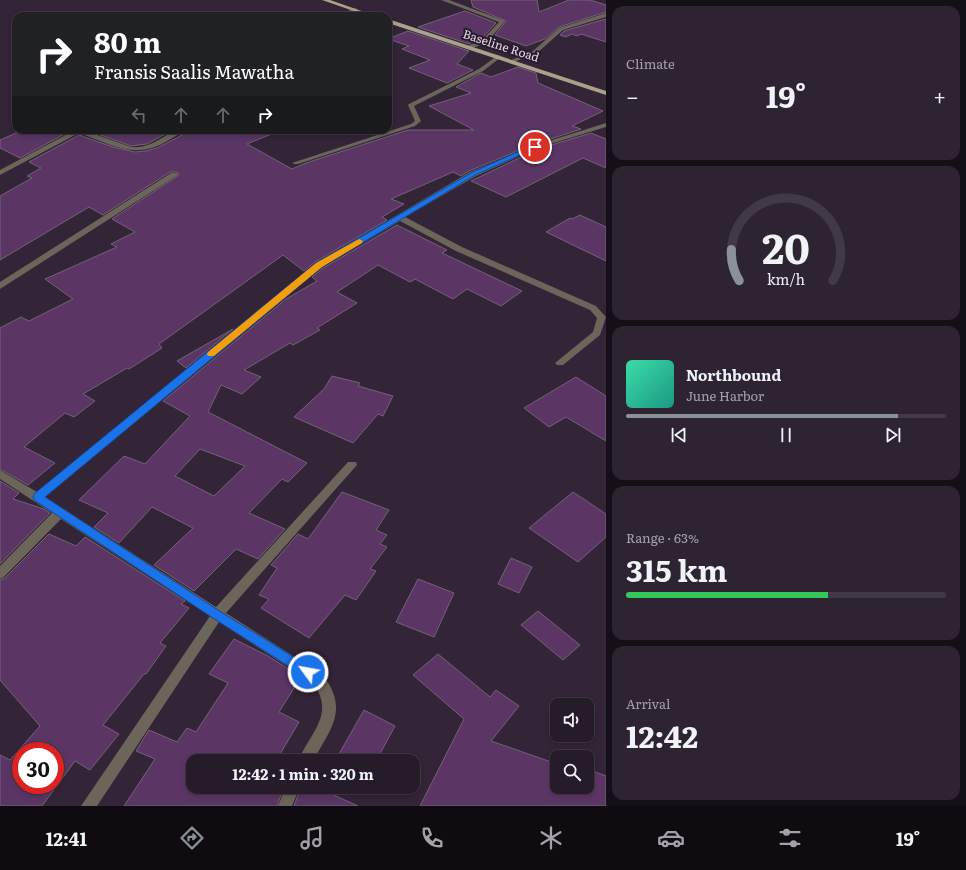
<!DOCTYPE html>
<meta charset="utf-8">
<style>
body{margin:0;font-family:Literata,serif;background:#2e2431;color:#f1f3f6;height:100vh;display:flex;flex-direction:column;font-size:15px;white-space:nowrap}
*{box-sizing:border-box;margin:0}
p{font-size:13px;color:#a4a1a8}
.icon{flex:none;width:22px;height:22px;fill:none;stroke:currentColor;stroke-width:2;stroke-linecap:round;stroke-linejoin:round}
.map{position:relative;flex:1;overflow:hidden}
.sheet{display:flex;flex-direction:column;gap:6px;padding:6px;background:#150f17;width:360px}
.sheet>*{flex:none}
.hud{position:absolute;left:12px;top:12px;width:380px;height:122px;border-radius:12px;box-shadow:0 2px 6px #0003,0 0 0 1px #423946;background:#202124;color:#fff;overflow:hidden}
.tools{position:absolute;left:550px;top:698px;display:grid;gap:8px}
.tools a{display:grid;place-items:center;width:44px;height:44px;border-radius:8px;background:#261b29;box-shadow:0 2px 6px #0003,0 0 0 1px #423946;font-size:20px}
.speed{position:absolute;left:12px;top:742px;display:flex;gap:8px;font-size:20px;font-weight:700;text-align:center}
.speed>*{display:grid;place-content:center;width:52px;height:52px;border-radius:50%;background:#261b29;box-shadow:0 2px 6px #0003,0 0 0 1px #423946;line-height:1}
.speed .limit{border:6px solid #d22;background:#fff;color:#111}
.pin{position:absolute;display:grid;place-items:center;width:34px;height:34px;color:#fff;margin:-17px;border:2px solid #fff;border-radius:50%;box-shadow:0 1px 4px #0007}
.me{position:absolute;width:44px;margin:-22px;rotate:302deg;stroke-linejoin:round;filter:drop-shadow(0 0 3px #0008)}
.turn{display:flex;align-items:center;gap:14px;height:84px;padding:0 16px;font-size:18px}
.turn .icon{width:52px;height:52px;stroke-width:2.5}
.turn b{display:block;font-size:28px;line-height:34px}
.lanes{display:flex;align-items:center;height:38px;padding:0 16px;background:#0003;justify-content:center;gap:20px;direction:ltr}
.lanes .off{opacity:.35}
.big{font-size:30px;font-weight:700;line-height:1.1}
.sheet .widget{flex:1;display:flex;flex-direction:column;justify-content:center;gap:6px;min-width:0;padding:0 14px;border-radius:12px;background:#2e2431}
.sheet .dial{align-items:center;gap:0}
.dial svg{height:104px;overflow:visible;fill:none;stroke:#423946;stroke-width:7;stroke-linecap:round;text-anchor:middle}
.dial text{fill:#f1f3f6;stroke:none}
.song{display:flex;align-items:center;gap:12px}
.cover{width:48px;height:48px;border-radius:6px;background:linear-gradient(135deg,hsl(160 70% 55%),hsl(170 70% 35%))}
.played{height:4px;border-radius:2px;background:linear-gradient(90deg,#8c9099 85%,#423946 85%)}
.keys{display:flex;justify-content:space-around;direction:ltr}
.heat{display:flex;justify-content:space-between;align-items:center;font-size:22px;direction:ltr}
.charge{height:6px;border-radius:3px;background:linear-gradient(90deg,#34c759 63%,#423946 0)}
.trip{position:absolute;left:186px;top:754px;width:234px;height:40px;border-radius:12px;background:#261b29;box-shadow:0 2px 6px #0003,0 0 0 1px #423946;font-weight:700;line-height:40px;text-align:center}
.tab-bar{display:flex;height:64px;justify-content:space-around;align-items:center;background:#0f0b10;color:#a4a1a8}
.tab-bar .icon{width:28px;height:28px}
.tab-bar .current{color:#8c9099}
.tab-bar b{font-size:18px;color:#f1f3f6}
main{display:flex;flex:1;min-height:0}
.map>svg:first-child{display:block}
.building{fill:#5b3665;stroke:#736278;fill-rule:evenodd}
.lines{fill:none;stroke-linecap:round;stroke-linejoin:round}
.minor{fill:#6b655a;fill-rule:evenodd}
.major{fill:#aba089;fill-rule:evenodd}
.route{fill:#1a73e8;stroke:#114b97}
.slow{fill:#f59e0b}
.labels{text-anchor:middle;stroke-width:4;stroke-linejoin:round;paint-order:stroke}
.far-street-label{font-size:12px;fill:#e3d9e6;stroke:#291a2d}
</style>
<main>
<div class="map">
<svg width="606" height="806" viewBox="0 0 606 806">
<rect width="100%" height="100%" fill="#332437"/>
<path class="building" d="M471,0H537L539,12L569,0H590L606,5V12L559,27L545,39L526,46L495,35L506,21L473,7Z
M465,11L496,23L483,37L469,44L418,27Z
M606,19V42L581,34L577,36L572,34L566,37L560,35L564,31Z
M408,31L469,51L457,64L473,70L447,83L409,68L430,60L402,49L409,46L388,39Z
M518,67L536,73L538,83L603,111L572,126L581,129L532,145L469,171L461,176L453,172L391,199L404,204L382,217L387,220L315,262L304,271L283,255L159,344L162,348L129,369L127,368L83,394L95,401L74,417L65,413L24,447L55,463L28,485L0,469V328L21,317L29,321L73,299L45,279L117,247L111,244L135,232L112,219L179,175L177,172H170L103,215L89,207L0,260V196L32,178L27,176L41,168L29,162L79,135L113,147L135,152L146,151L157,148L190,131L194,133L201,130H279V131L247,144L292,169L306,163L408,130H474L429,106L471,93L456,87L481,73L491,77Z
M23,130H72L20,158L0,148V140Z
M87,130H157L167,133L147,144L131,146Z
M591,133L606,139V168L583,158L506,197L471,181L538,149Z
M580,215L606,227V261L546,232L570,218L572,219Z
M397,225L447,250L442,253L522,291L501,306L467,289L453,299L415,279L410,282L378,265L337,292L357,303L317,328L320,330L293,345L290,343L244,370L261,377L242,394L221,385L208,412L307,463L288,482L282,479L249,513L285,529L258,559L236,549L194,591L154,565L193,528L152,507L119,543L94,527L108,513L79,500L124,456L145,464L190,416L163,401L286,299L317,281L312,277L323,268ZM200,449L245,466L214,496L175,476Z
M233,329L186,368L177,361Z
M332,376L360,383L358,386L393,396L383,416L378,414L353,443L294,417L324,389Z
M576,377L606,396V441L566,417L549,427L524,408Z
M0,481L19,493L13,499L44,509L50,513L0,564Z
M342,492L389,510L376,530L387,535L380,544L387,547L370,569L376,571L356,600L345,595L309,638L261,608L269,599L259,595L277,568L271,565L298,534L308,539Z
M573,492L606,514V537L578,562L529,528Z
M49,534L76,546L85,537L185,601L181,604L189,608L160,643L166,646L146,674H144L103,725L119,734L90,770L75,761L42,806H0V755L10,760L40,726L0,680V580L5,578ZM21,751H55V785H21Z
M511,558L532,567L519,593L498,584Z
M418,579L454,593L434,637L396,622Z
M538,611L580,645L563,660L521,625Z
M234,639L268,656L301,677L279,712L299,722L276,761H193V787H284L277,806H124L155,759L136,751L147,733L149,730L177,742L187,728L196,732L228,683L209,674Z
M438,654L490,697L496,690L519,706L491,741L557,764V787H587V769L606,776V806H420L464,719L413,675Z
M364,710L395,726L376,761H335Z
M301,787H316L358,806H294Z"/>
<g class="lines">
<path class="minor" d="M441,0H449L505,21C496,32 483,49 468,48V46L484,38L499,22Z
M355,8L357,9V11L344,16H336Z
M606,13V17L563,30L537,53L514,62L509,61L533,51L559,28Z
M498,55L500,56V58L483,71L414,106L421,121L415,126L298,164H294L292,163L411,124L415,121L408,105L409,104L479,69Z
M606,123V127L537,148L476,176L405,217L462,247L596,306L606,317L600,335L563,365H557L555,363L593,332L597,318L590,310L456,251L400,221L322,267L45,497L216,607L348,462H356L357,465L226,613L323,675C349,710 331,728 313,761H298C310,733 336,714 313,683L219,622L97,806H81L210,616L61,519L4,577L0,579V566L52,513L0,479V470L37,492L316,263L470,172L533,146Z
M75,130H83L131,147C156,149 165,130 184,130C180,134 174,137 169,140C135,161 113,145 79,133L0,175V170Z
M171,173H177L178,175L0,289V282Z
M286,787H300L292,806H278Z"/>
<path class="major" d="M322,0H330L376,16H368Z
M388,19L606,91V95L388,23Z"/>
</g>
<path class="route" d="M533,145L538,147L475,175L322,267L45,497L221,612L313,669L314,672L313,676L308,678L304,676L213,618L34,500L33,497L34,494L316,263L471,173Z"/>
<path class="slow" d="M359,239L363,241L362,243L322,267L214,356H208L207,354L208,352L316,263Z"/>
<g class="labels">
<g class="far-street-label">
<text transform="translate(501 46) rotate(18)" y="4">Baseline Road</text>
</g>
</g>
</svg>
<div class="tools">
<a><svg class="icon" aria-label="sound" viewBox="0 0 24 24"><path d="M4 9h4l5-4v14l-5-4H4zM17 9q2 3 0 6"/></svg></a>
<a><svg class="icon" aria-label="search" viewBox="0 0 24 24"><circle cx="10" cy="10" r="6"/><path d="M15 15l6 6"/></svg></a>
</div>
<div class="speed"><div class="limit">30</div></div>
<div class="pin" style="left:535px;top:147px;background:#d93025"><svg class="icon" aria-label="arrive" viewBox="0 0 24 24"><path d="M6 21V4h12l-3 4 3 4H6"/></svg></div>
<svg class="me" style="left:308px;top:672px" viewBox="-20 -20 40 40"><circle r="17" fill="#1a73e8" stroke="#fff" stroke-width="3"/><path d="M0-11L8 9 0 5-8 9z" fill="#fff"/></svg>
<div class="trip">12:42 · 1 min · 320 m</div>
<div class="hud">
<div class="turn"><svg class="icon" aria-label="right" viewBox="0 0 24 24"><path d="M7 20v-9h11M14 6l5 5-5 5"/></svg><div><b>80 m</b>Fransis Saalis Mawatha</div></div>
<div class="lanes"><svg class="icon off" aria-label="left" viewBox="0 0 24 24"><path d="M17 20v-9H6M10 6l-5 5 5 5"/></svg><svg class="icon off" aria-label="ahead" viewBox="0 0 24 24"><path d="M12 20V5M6 11l6-6 6 6"/></svg><svg class="icon off" aria-label="ahead" viewBox="0 0 24 24"><path d="M12 20V5M6 11l6-6 6 6"/></svg><svg class="icon" aria-label="right" viewBox="0 0 24 24"><path d="M7 20v-9h11M14 6l5 5-5 5"/></svg></div>
</div>
</div>
<section class="sheet">
<div class="widget"><p>Climate</p>
<div class="heat"><a>−</a><b class="big">19°</b><a>+</a></div>
</div>
<div class="widget dial"><svg viewBox="0 0 100 80">
<path d="M14 69A42 42 0 1 1 86 69"/>
<path d="M14 69A42 42 0 0 1 8 45" stroke="#8c9099"/>
<text x="50" y="56" font-size="32" font-weight="700">20</text>
<text x="50" y="72" font-size="11">km/h</text>
</svg></div>
<div class="widget">
<div class="song"><i class="cover"></i><div><b>Northbound</b><p>June Harbor</p></div></div>
<div class="played"></div>
<div class="keys"><svg class="icon" aria-label="previous" viewBox="0 0 24 24"><path d="M18 5L8 12l10 7zM5 5v14"/></svg><svg class="icon" aria-label="pause" viewBox="0 0 24 24"><path d="M8 5v14M16 5v14"/></svg><svg class="icon" aria-label="next" viewBox="0 0 24 24"><path d="M6 5l10 7-10 7zM19 5v14"/></svg></div>
</div>
<div class="widget"><p>Range · 63%</p><b class="big">315 km</b><div class="charge"></div></div>
<div class="widget"><p>Arrival</p><b class="big">12:42</b></div>
</section>
</main>
<nav class="tab-bar">
<b>12:41</b>
<svg class="icon current" aria-label="directions" viewBox="0 0 24 24"><path d="M12 3l9 9-9 9-9-9zM9 14v-3h6M13 9l2 2-2 2"/></svg>
<svg class="icon" aria-label="music" viewBox="0 0 24 24"><path d="M9 18V5l10-2v13"/><circle cx="6" cy="18" r="3"/><circle cx="16" cy="16" r="3"/></svg>
<svg class="icon" aria-label="phone" viewBox="0 0 24 24"><path d="M5 4h4l2 5-3 2q2 4 5 5l2-3 5 2v4C11 20 4 13 5 4z"/></svg>
<svg class="icon" aria-label="climate" viewBox="0 0 24 24"><path d="M12 3v18M4 7l16 10M4 17L20 7"/></svg>
<svg class="icon" aria-label="car" viewBox="0 0 24 24"><path d="M5 17H2v-5l4-1 3-4h7l3 4 3 1v5h-3M9 17h6M6 11h13"/><circle cx="7" cy="17" r="2"/><circle cx="17" cy="17" r="2"/></svg>
<svg class="icon" aria-label="filters" viewBox="0 0 24 24"><path d="M4 7h16M4 17h16"/><circle cx="9" cy="7" r="2"/><circle cx="15" cy="17" r="2"/></svg>
<b>19°</b>
</nav>
